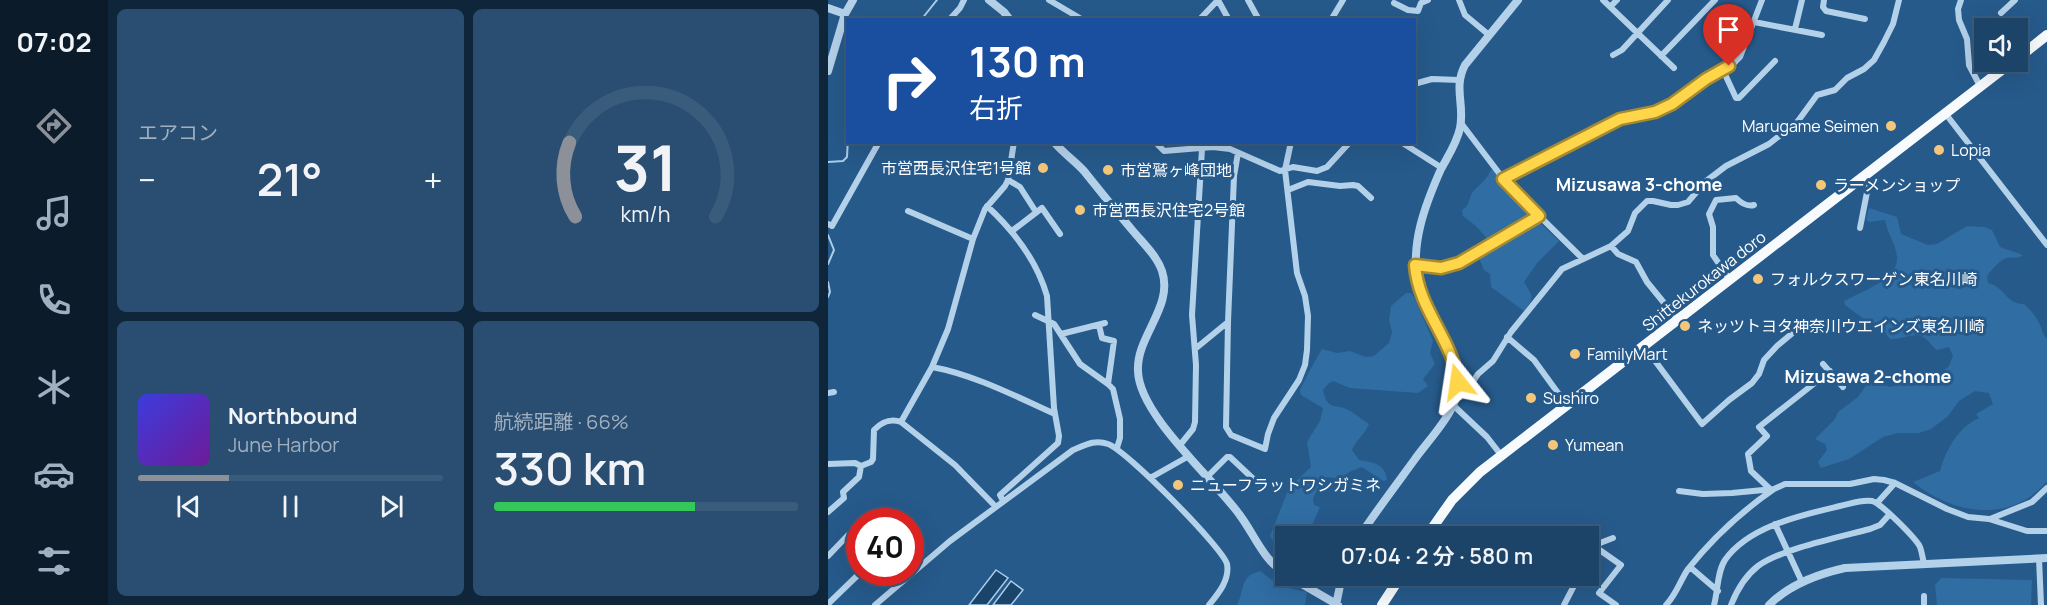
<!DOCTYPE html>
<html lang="ja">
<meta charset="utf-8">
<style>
body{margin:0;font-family:Manrope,"Noto Sans JP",sans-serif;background:#294e71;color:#f1f3f6;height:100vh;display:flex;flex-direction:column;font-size:22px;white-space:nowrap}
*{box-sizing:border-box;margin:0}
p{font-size:20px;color:#a0b0c0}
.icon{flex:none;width:33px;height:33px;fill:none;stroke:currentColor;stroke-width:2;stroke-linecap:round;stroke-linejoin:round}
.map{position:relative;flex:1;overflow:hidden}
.sheet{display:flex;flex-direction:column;gap:9px;padding:9px;background:#0f2539;width:720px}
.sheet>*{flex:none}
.hud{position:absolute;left:18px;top:18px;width:570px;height:126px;border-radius:0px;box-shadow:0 6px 24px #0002,0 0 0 2px #3a5c7c;background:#1a4fa0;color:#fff;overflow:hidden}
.buttons{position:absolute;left:1146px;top:18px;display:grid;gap:12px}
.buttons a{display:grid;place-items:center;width:54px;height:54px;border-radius:0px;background:#1c4468;box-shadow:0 6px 24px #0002,0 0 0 2px #3a5c7c;font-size:30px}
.speed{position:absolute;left:18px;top:508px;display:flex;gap:12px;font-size:30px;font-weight:700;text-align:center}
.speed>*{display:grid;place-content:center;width:78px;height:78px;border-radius:50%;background:#1c4468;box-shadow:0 6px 24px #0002,0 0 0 2px #3a5c7c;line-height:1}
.speed .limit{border:9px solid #d22;background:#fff;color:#111}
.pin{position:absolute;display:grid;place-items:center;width:51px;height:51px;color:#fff;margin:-62px -26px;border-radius:50% 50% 50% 0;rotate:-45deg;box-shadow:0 0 6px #0007}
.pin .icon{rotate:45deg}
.me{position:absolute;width:66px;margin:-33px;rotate:345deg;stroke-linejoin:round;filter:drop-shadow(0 0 4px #0008)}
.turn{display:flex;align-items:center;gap:21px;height:126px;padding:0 24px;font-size:27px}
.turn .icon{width:78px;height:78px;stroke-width:2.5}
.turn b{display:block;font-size:42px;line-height:51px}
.big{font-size:45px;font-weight:600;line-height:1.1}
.sheet .widget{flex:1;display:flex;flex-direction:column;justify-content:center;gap:9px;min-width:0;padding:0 21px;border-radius:9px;background:#294e71}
.sheet .dial{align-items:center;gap:0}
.dial svg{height:156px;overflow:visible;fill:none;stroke:#3a5c7c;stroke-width:7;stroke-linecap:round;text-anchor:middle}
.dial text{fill:#f1f3f6;stroke:none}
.song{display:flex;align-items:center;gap:18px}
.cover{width:72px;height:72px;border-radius:9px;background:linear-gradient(135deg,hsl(240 70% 55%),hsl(280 70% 35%))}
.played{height:6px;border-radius:3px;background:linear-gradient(90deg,#8c9099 30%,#3a5c7c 30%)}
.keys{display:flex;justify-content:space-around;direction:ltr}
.heat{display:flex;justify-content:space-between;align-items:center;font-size:33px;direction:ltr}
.charge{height:9px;border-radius:4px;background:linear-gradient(90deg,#34c759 66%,#3a5c7c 0)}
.sheet .tiles{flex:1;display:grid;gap:9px;grid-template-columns:repeat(2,1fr)}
.trip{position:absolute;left:447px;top:526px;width:324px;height:60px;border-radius:0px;background:#1c4468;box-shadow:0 6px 24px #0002,0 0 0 2px #3a5c7c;font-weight:600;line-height:60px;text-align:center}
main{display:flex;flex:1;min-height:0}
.dock{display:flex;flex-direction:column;width:108px;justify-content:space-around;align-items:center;background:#0b1b2a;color:#a0b0c0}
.dock .icon{width:42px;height:42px}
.dock .on{color:#8c9099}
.dock b{font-size:27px;color:#f1f3f6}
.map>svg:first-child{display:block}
.green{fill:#306da3}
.water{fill:#1b446b;stroke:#a9cdea;stroke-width:1.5}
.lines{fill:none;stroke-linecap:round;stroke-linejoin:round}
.stream{stroke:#a9cdea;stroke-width:2}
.minor{stroke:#b4d1ea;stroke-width:6}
.tertiary{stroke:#b4d1ea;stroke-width:8}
.primary{stroke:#f8fbfe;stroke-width:10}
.route-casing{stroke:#a68a30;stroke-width:15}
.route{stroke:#ffd54a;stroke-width:10}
.poi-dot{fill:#f3c679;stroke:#265a8b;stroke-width:2}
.labels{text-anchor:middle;stroke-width:6;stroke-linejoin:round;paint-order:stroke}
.poi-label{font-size:16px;fill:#fff;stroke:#265a8b;text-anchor:start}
.street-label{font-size:16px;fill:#fff;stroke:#265a8b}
.neighbourhood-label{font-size:18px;font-weight:bold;fill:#fff;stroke:#265a8b}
</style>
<main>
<nav class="dock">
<b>07:02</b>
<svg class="icon on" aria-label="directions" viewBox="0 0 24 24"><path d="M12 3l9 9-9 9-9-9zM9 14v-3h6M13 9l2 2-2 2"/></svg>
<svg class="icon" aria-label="music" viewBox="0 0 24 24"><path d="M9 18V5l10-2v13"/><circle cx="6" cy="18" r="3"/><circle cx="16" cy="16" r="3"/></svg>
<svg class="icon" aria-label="phone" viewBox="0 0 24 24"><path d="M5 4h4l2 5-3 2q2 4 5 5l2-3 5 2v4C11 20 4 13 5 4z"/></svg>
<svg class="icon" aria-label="climate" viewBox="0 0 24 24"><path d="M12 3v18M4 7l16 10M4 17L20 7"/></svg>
<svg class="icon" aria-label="car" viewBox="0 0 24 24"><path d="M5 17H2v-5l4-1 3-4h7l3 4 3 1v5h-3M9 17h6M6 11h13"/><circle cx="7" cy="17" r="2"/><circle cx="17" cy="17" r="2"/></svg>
<svg class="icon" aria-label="filters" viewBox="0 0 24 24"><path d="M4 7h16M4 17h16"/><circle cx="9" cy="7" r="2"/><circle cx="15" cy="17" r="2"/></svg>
</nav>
<section class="sheet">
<div class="tiles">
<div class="widget"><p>エアコン</p>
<div class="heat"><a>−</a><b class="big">21°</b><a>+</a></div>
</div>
<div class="widget dial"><svg viewBox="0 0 100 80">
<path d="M14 69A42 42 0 1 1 86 69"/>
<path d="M14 69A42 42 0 0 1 11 31" stroke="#8c9099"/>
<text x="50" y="56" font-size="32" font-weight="700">31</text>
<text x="50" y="72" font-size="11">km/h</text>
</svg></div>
<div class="widget">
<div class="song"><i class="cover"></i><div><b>Northbound</b><p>June Harbor</p></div></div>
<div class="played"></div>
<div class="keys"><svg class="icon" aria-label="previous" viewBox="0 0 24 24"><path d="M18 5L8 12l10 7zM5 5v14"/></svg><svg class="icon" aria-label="pause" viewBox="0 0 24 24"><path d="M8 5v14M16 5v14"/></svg><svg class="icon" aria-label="next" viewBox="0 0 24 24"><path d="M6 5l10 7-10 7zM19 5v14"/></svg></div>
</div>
<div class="widget"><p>航続距離 · 66%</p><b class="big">330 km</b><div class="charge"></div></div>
</div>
</section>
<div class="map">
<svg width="1219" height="605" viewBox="0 0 1219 605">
<rect width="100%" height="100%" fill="#265a8b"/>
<path class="green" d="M663,170H666C673,189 699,197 703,216C698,219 679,225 676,228C671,232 668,237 661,241L648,226L635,216L634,210C642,205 640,201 644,193C651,184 657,183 663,170Z
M1041,208L1069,217L1073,234L1100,245L1109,244L1139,226L1156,227L1164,230L1172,247L1195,255C1188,260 1186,256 1179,258C1171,260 1164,270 1159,276L1160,283C1176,286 1179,305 1196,304C1202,309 1209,317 1212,325C1215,331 1214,334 1219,339V481C1183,524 1125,515 1085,482L1112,471C1118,450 1129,428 1151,418L1148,414L1165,404L1161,393L1147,391L1131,401L1120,416L1103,429L1091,433H1070L1055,437L1021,459L993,468L990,462L999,450L997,444L987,439L1007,419L1010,412L1030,397L1039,384L1048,382L1062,387L1080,381H1101L1111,375L1121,366L1125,356L1121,347L1109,350C1104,347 1102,342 1098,339C1088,330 1074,340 1062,339L1049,322L1041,323L1017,305L1016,301C1032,292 1071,279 1069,257C1068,244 1059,233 1057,220L1041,222L1038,219Z
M711,222L731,241L709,263L696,282C705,297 707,297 696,311L663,287L662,274L656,270L651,258Z
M578,293H583L586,297L605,341L602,353L607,364L595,379L600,386L590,393L522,388L505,381L501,383L495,390C499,411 507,403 520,410C527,413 534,420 541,424C537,434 528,440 524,450L531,460C544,462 558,464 559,480L555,481L534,467L521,472L513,479L499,477L494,481L485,498L486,505L492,507L485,523L480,528C466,528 458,538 445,541L442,536L459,493L465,484L483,467L479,442L492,421L495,408L473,395C473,393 472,392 472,390C473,387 491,353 494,349L509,353L522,351L538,357L546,356L561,343L564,332L561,320L563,306Z
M432,571L452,586L479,592L477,605H409C417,589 411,577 432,571Z
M1113,578L1204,580L1203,605H1109L1107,585Z"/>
<path class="water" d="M168,570L180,578L159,605H141Z
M183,581L195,590L183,605H165Z"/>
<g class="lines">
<path class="stream" d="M93,20L109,0
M0,162L15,161L19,157L20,137
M0,235L6,250L0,264
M0,282L2,292L0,297"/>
<path class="minor" d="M221,0L255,20
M420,0L431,20
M631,0L637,15L661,35
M775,0L846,68
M996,0L995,7L998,11L1037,19
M1133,0L1130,9L1131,20L1139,39L1141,65L1152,86
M566,3L580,10L590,11L593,3L600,0
M782,7L789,0
M1173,13L1187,0
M121,20L132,8L136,0
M371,20L390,0L401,20
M503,20L515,0
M926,22L994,35
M967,29L974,0
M785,55L794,50L840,0
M833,56L887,0
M895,70L908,98H911L947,61
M586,84L604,79L631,80
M1117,113L1219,245
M633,123L680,185L755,259
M327,142L336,151L385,147L402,149L452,171L465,167L489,171L499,167L522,142
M573,142L614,168
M410,153L406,176L400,322L398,427L403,435L437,449L440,434L446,418L471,380L477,365L479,350L480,316L477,296L469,273L457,170L463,142
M675,179L792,119L827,112L844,104L878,79L906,63L912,57L934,0
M180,180L192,187L208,212
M460,190L480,182L512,186L525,185L530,186L543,198
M159,206C186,231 209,261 219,296L226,408L231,436L230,443L172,495L175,501
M80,211L145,239
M0,224L4,226L51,142
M1032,228L1040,187L1033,178
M184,231L214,208L232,234
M783,246L790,254L808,262L819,282L850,320
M587,265L613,268L631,263L711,216
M902,280L885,255V227L881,214L888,200L908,198C913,203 919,207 926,205
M207,315L226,324L252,364L280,384L285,389L292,419V438L289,448
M271,325L274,338L286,341L280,384
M233,334L277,323
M679,337L706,360L738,404
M816,346L874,424L901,400L924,383L931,374L936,360L949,346L973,326L984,323
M367,349L400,322
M995,364L1015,387
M104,367C147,375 187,396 227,414
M0,393L6,392
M627,399L637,393L650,374L665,361L683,332L734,269L783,246L800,231L807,213L819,201H825L843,205H850L860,202L877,182L898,166L941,144L970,121L989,95L1007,90L1019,78L1036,69L1046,60L1056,42L1065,24L1071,0
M625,405L659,437L673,455
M73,422L104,367L120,329L145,239L157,209L177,186L180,180L186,142
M352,445L365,429L367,422L368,365L364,315L374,149
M0,464L27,463L33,466
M379,477L399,457H402L435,488
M322,478L361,456
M941,488L923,471L920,454L939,436L931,427L1002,371
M851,491L875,494L904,493L946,489L957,484H1022L1046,479L1056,480L1067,483L1119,509L1140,517L1161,519L1199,531H1219
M1049,503L1067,483
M0,512L16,498L15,492L31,477L33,466L43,462L45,459L46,430C54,422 62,418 73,422L127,465L168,507
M1162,519L1204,502L1219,488
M947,524L974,582
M766,546L793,565L771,593L788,605
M760,554L772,543L785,538
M0,556L23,532L32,539
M1211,558L1213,605
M862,567L890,591
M1096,596V605
M0,604L32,573
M47,605L122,541L245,450C257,445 267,439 280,444C298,450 395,548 399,564C402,580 390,594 381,605
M736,605L751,576
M838,605C848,595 852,581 860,569C884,539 914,511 946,489
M886,605C890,591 889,572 897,560C921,526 974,515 1012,506C1022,504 1034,499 1044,501C1053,503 1085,536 1091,545C1094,550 1094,557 1096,563
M903,605C909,590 917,576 930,566C953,549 1012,537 1042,529L1052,525L1061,515"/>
<path class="tertiary" d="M161,0L176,12L182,20
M0,8L17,14
M0,71L17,14L25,0
M226,142C235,153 247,161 256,171C272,191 288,211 305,231C315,243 329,256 334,271C346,307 308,336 310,371C311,415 385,478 411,514C427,535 434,559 458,574
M531,537C549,510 568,485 587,459C600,441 624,416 629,394C637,356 597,320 590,284C582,244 597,205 613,169C620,156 629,143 632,128C637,105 625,88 637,65L690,0
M460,576L510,605
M508,605L514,576
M941,605C961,585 990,574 1017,568L1219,558"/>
<path class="primary" d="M1190,58L1219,35
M598,537L624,500L652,472L1184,62
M554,605L573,576"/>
</g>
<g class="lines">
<g class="route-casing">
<path id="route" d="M630,382C625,340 590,309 587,265L613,268L631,263L711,216L675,179L792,119L827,112L844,104L878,79L901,66"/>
</g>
<use href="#route" class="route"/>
</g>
<g class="poi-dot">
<circle cx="1063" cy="126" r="6"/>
<circle cx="1111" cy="150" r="6"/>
<circle cx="215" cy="168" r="6"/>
<circle cx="280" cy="170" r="6"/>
<circle cx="993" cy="185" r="6"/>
<circle cx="252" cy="210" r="6"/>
<circle cx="930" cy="279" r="6"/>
<circle cx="857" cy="326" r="6"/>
<circle cx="747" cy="354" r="6"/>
<circle cx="703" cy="398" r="6"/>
<circle cx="725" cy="445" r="6"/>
<circle cx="350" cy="485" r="6"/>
</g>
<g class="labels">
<g class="poi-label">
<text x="1051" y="132" text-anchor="end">Marugame Seimen</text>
<text x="1123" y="156">Lopia</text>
<text x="203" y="174" text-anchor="end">市営西長沢住宅1号館</text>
<text x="292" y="176">市営鷲ヶ峰団地</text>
<text x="1005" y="191">ラーメンショップ</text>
<text x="264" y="216">市営西長沢住宅2号館</text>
<text x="942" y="285">フォルクスワーゲン東名川崎</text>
<text x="869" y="332">ネッツトヨタ神奈川ウエインズ東名川崎</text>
<text x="759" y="360">FamilyMart</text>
<text x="715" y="404">Sushiro</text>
<text x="737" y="451">Yumean</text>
<text x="362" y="491">ニューフラットワシガミネ</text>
</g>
<g class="street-label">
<text transform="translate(876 281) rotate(-38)" y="6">Shittekurokawa doro</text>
</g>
<g class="neighbourhood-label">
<text x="811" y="191">Mizusawa 3-chome</text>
<text x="1040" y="383">Mizusawa 2-chome</text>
</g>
</g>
</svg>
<div class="buttons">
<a><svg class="icon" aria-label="sound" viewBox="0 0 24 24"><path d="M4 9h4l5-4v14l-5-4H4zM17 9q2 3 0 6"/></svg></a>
</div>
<div class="speed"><div class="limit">40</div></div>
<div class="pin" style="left:901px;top:66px;background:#d93025"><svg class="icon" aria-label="arrive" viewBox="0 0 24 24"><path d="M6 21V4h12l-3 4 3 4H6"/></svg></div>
<svg class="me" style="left:630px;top:382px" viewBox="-20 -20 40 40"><path d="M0-17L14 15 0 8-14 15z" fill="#ffd54a" stroke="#fff" stroke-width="4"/></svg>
<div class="trip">07:04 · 2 分 · 580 m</div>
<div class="hud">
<div class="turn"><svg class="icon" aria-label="right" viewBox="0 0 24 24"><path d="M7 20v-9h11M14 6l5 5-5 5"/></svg><div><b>130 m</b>右折</div></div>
</div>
</div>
</main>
